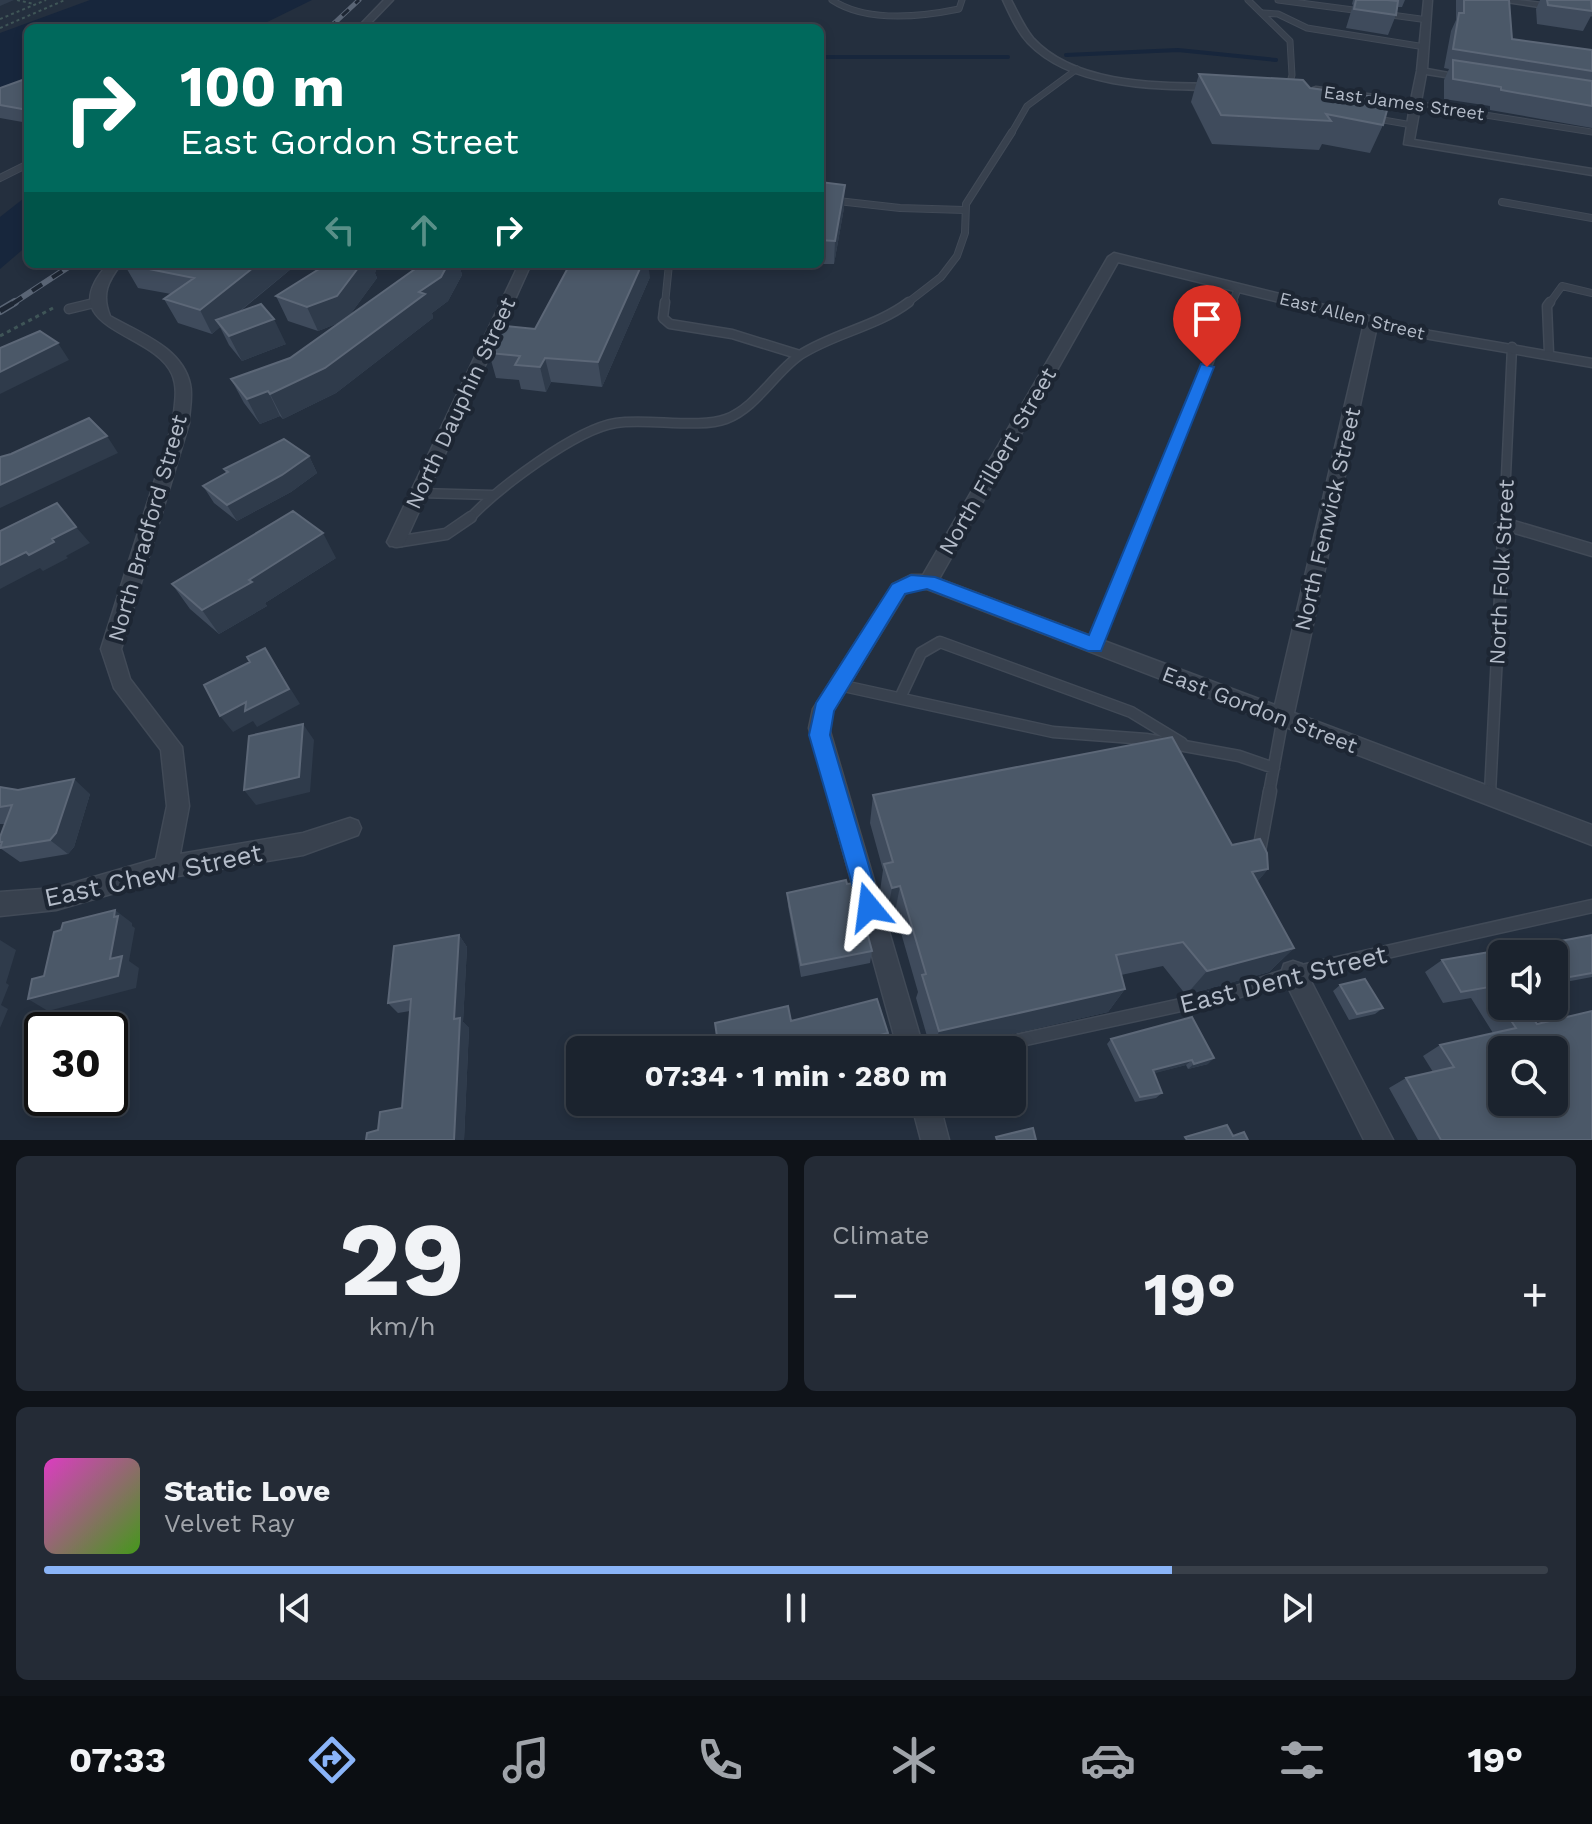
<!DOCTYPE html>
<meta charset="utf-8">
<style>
body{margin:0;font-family:"Work Sans",sans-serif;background:#242b36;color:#f1f3f6;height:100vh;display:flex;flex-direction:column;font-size:30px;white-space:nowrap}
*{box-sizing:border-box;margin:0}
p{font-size:26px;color:#a0a4aa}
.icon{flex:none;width:44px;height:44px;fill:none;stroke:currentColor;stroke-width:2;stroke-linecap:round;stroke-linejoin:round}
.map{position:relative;height:1140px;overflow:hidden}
.panel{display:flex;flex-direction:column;gap:16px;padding:16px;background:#0f1319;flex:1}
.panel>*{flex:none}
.guide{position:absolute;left:24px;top:24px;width:800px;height:244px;border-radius:12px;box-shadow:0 4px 12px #0003,0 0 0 2px #39404a;background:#00695c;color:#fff;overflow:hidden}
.controls{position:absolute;left:1488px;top:940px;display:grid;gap:16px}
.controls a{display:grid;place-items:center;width:80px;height:80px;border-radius:12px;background:#1b232e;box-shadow:0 4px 12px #0003,0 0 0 2px #39404a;font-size:40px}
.speed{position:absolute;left:24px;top:1012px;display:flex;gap:16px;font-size:40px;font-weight:700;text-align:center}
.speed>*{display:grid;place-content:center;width:104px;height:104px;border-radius:50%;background:#1b232e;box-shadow:0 4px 12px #0003,0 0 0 2px #39404a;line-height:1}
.speed .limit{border:4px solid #111;border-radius:12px;background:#fff;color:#111}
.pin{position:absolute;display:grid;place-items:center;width:68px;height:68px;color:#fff;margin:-82px -34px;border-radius:50% 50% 50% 0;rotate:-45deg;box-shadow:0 0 8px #0007}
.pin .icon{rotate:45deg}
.me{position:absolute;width:88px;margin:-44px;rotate:344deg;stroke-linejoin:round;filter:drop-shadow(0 0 6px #0008)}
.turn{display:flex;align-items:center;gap:28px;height:168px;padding:0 24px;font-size:36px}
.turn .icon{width:104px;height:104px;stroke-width:2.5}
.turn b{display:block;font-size:56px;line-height:68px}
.lanes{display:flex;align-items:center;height:76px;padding:0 24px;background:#0003;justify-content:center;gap:40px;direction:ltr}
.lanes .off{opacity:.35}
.big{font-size:60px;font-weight:700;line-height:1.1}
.panel .card{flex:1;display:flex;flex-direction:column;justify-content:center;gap:12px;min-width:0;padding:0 28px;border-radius:12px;background:#242b36}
.panel .dial{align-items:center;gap:0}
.dial b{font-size:104px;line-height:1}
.song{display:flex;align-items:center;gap:24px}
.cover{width:96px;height:96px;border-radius:12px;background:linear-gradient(135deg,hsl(310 70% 55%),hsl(100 70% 35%))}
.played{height:8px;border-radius:4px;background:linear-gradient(90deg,#8ab4f8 75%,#39404a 75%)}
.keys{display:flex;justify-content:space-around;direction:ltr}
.heat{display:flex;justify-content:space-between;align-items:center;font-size:44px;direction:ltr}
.panel .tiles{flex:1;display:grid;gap:16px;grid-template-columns:1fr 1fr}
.card:last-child{grid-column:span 2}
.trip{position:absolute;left:566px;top:1036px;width:460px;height:80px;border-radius:12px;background:#1b232e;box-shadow:0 4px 12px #0003,0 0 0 2px #39404a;font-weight:700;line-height:80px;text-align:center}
.menu{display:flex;height:128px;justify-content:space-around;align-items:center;background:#0b0e12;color:#a0a4aa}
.menu .icon{width:56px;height:56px}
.menu .selected{color:#8ab4f8}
.menu b{font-size:36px;color:#f1f3f6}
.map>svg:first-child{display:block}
.water{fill:#17263c}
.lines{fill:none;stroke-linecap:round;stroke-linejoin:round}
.stream{stroke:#17263c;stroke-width:4}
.service-far4-casing{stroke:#414a57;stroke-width:7}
.service-far3-casing{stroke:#414a57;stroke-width:8}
.service-far2-casing{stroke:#414a57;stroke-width:11}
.service-far1-casing{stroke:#414a57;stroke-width:13}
.service-casing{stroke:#414a57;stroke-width:15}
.minor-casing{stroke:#414a57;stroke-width:3}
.path-far1{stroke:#3f5557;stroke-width:2;stroke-dasharray:3 3;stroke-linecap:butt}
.path{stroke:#3f5557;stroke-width:3;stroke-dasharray:4 4;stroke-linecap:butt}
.service-far4{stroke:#38414e;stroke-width:5}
.service-far3{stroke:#38414e;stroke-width:6}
.service-far2{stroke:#38414e;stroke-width:8}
.service-far1{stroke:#38414e;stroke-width:10}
.service{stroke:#38414e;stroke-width:12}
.minor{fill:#38414e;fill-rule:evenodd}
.rail-far2-casing{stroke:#5a6575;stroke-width:5}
.rail-far1-casing{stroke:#5a6575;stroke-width:6}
.rail-casing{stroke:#5a6575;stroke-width:8}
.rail-far2{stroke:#1d2633;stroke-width:3;stroke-dasharray:9;stroke-linecap:butt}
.rail-far1{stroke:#1d2633;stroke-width:4;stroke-dasharray:12;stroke-linecap:butt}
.rail{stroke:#1d2633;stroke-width:5;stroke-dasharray:15;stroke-linecap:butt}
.wall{fill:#3f4b5c}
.shaded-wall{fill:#2f3b4b}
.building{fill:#4b5868;stroke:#5c6777;stroke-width:2;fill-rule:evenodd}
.route{fill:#1a73e8;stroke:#114b97;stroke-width:2}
.labels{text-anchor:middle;stroke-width:8;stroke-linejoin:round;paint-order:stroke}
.far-street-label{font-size:18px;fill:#b4bcc9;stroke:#1d2633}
.street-label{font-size:22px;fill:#b4bcc9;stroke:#1d2633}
.near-street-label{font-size:26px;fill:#b4bcc9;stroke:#1d2633}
</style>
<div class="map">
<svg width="1592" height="1140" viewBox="0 0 1592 1140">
<rect width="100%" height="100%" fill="#242f3e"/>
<path class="water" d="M90,0H312L255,28L214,25L28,28V89L0,100V33Z
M28,195V245L0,269V217Z"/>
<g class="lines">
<path class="stream" d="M1066,55L1178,50L1276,60
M820,57H1008"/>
<g class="service-far4-casing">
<path id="service-far4" d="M832,0C867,23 920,17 959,9L962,0
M1248,0L1290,41L1292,75L1288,89
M1278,0L1361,11
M1263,13L1278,14L1307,28L1425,47
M1384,14L1428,20
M1416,104L1592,132
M1372,118L1412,125
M1011,134L1027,106L1077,69"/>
</g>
<g class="service-far3-casing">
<path id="service-far3" d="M0,178L28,164
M820,199L900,208L964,210
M1502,202L1592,218
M92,304L98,302
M665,304L669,264
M906,304L941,277L957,256L965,233L966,204L1012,132
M1232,304L1238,288
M1549,304L1562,286L1592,293"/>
</g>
<g class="service-far2-casing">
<path id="service-far2" d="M665,302L663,318L670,324L732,334L800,355
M69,309L98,302
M1549,353L1547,306L1550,302
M419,493L492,495
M469,519C497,489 576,429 616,423C646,418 700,429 726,419C756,408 774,373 800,355C834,333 876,327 909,302
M1145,519L1233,302
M1504,519L1512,347"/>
</g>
<g class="service-far1-casing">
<path id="service-far1" d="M396,542L446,534L471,517
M1094,646L1146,517
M839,685L1053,732L1146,739L1239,756L1274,768
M900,698L921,653L940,642L1131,712L1182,743
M1269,793L1283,717
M1490,793L1504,517"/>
</g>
<g class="service-casing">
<path id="service" d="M1490,797V791
M1259,851L1270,791
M975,1050L1231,994L1293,973L1592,906"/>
</g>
<g class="minor-casing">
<path id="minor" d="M384,0H393L366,28H357Z
M1003,0H1011C1018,13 1024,27 1033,38C1076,85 1160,83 1218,84L1223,87L1218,90C1158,89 1073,90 1028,43C1017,31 1010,15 1003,0Z
M1424,0H1432L1427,69L1476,78L1471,81L1426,74L1414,140L1592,169V175L1404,144L1410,106L1313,92V88L1316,87L1411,100L1417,71Z
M1493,0H1517L1592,9V15Z
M1114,253L1430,331L1592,359V367L1430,339L1377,326L1294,713L1592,825V845L927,589H914L905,594L833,711L829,728L924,1050H898L809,728L813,709L893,584L911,575H923L1108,257ZM1118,262L1364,323L1275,705L939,579Z
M108,264H121C108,281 101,294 110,316C139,333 182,347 190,384C193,397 189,411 189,423L121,649L130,679L182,747L189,806L180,854L303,833L350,818L358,821L361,828L358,835L303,855L166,878L56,910L0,916V892L56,888L156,859L167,806L161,750L114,688L101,649L173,423C174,406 179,390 172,374C154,331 49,330 108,264Z
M519,264H531L405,542L402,546H390L387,542Z
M1504,518L1592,544V556L1498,528L1495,524Z
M1293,961L1302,964L1393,1140H1364L1281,973L1284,964Z
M911,1102H939L949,1140H921Z"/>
</g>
<path class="path-far1" d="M17,0L34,4
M0,19L46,0
M0,28L65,0"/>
<path class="path" d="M0,336L53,308"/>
<use href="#service-far4" class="service-far4"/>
<use href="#service-far3" class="service-far3"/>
<use href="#service-far2" class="service-far2"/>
<use href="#service-far1" class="service-far1"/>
<use href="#service" class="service"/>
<use href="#minor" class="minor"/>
<g class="rail-far2-casing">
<path id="rail-far2" d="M329,28L359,0"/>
</g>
<g class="rail-far1-casing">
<path id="rail-far1" d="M12,304L73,264"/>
</g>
<g class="rail-casing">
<path id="rail" d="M0,311L15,302"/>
</g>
<use href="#rail-far2" class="rail-far2"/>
<use href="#rail-far1" class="rail-far1"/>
<use href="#rail" class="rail"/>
</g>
<path class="wall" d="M1353,0H1405L1402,7H1398L1396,15L1388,35L1346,28L1353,5L1352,4Z
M1456,0H1509L1512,39L1592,50V128L1490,110V106L1444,99V80L1449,69L1444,68L1451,31L1456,20Z
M1540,0H1591L1592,14L1583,31L1537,24L1536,9Z
M1199,74L1310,88L1383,125L1370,153L1322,144L1319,150L1212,144L1191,102Z
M28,78V123L0,118V88Z
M820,182L844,208L834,264H820Z
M124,264H297L238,313L286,344L242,361L229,345L220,327L212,334L178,323L164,299L171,294L138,288Z
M412,264H459L462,275L448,301L432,313L433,318L336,393L283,419L280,416L260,424L244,403L231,379L290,358L341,322L318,331L288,321L276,296L376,270L375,273L377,278L349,316L414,270Z
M650,277L602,387L551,382L546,392L521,389L519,380L496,378L489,353L535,329Z
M309,456L317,473L291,492L237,521L214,503L203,486L226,473L224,469Z
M336,558L265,603L267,606L219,634L190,609L172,584Z
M0,787L18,790L90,794L74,847L68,854L20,862L0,848V837L5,824H0Z
M873,795L1232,845L1268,869L1257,882L1294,948L1269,972L1186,995L1163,966L1121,975L1125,989L1108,1012L942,1050H931L916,998L918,992L895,912L887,914L880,891L883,870L870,823Z
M787,893L872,951L870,963L801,977L788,906Z
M459,935L467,947L463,1022L469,1028L464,1140L378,1130L402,1108L410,1011L398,1013L388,1003Z
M1592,935V977L1560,983L1554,975V954H1539L1536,950L1545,944Z
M1489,952L1592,1140H1418L1389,1088L1406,1078L1433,1072L1423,1056L1440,1045L1493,1033L1471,998L1443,1003L1425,972L1442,960Z
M1340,985L1383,1008L1375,1014L1349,1020L1333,991Z
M1111,1039L1208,1064L1188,1069L1186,1065L1154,1073L1162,1093L1156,1098L1135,1102L1107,1044Z
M638,1102H688L689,1108L641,1114L638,1109Z"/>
<path class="shaded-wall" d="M0,0H14L0,6Z
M845,185L844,208L834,264L835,241Z
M258,264H297L221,326L216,320L220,327L212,334L200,310Z
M361,264H374L376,270L375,273L377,278L346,320L318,331L307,307Z
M448,264H459L462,275L448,301L432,313L433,318L336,393L283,419L270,394L419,292Z
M642,264H648L650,277L602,387L598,362Z
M274,319L286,344L242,361L229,336Z
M58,343L69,360L0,394V372Z
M545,358L551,382L546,392L540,367Z
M268,391L280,416L260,424L247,399Z
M107,436L118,453L0,508V485Z
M309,456L317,473L291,492L237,521L227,505Z
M76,527L90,543L66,556L68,558L43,571L40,568L0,589V565Z
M323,533L336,558L265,603L267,606L219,634L202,610Z
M265,648L300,704L257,727L253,721L233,732L220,716Z
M303,724L314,740L310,792L256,805L244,790Z
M74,779L90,794L74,847L68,854L50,840Z
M1268,869L1246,895L1252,872Z
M900,886L895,912L887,914L892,888Z
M115,910L132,923V926L135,928L129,961L139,968L136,988L48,1011L28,999L114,917Z
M459,935L467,947L463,1022L469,1028L464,1140H454V1019Z
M0,940L16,950L6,983L9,985L1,1005L8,1009L0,1028Z
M1294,948L1269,972L1186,995L1207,971Z
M1125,989L1108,1012L942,1050H933L939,1031Z
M888,1033L885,1044L861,1050H822Z
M1214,1058L1208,1064L1188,1069L1194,1064Z
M1192,1060L1186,1065L1148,1075L1153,1070Z"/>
<path class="building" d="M1356,0H1387L1398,1L1396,15L1354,9Z
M1464,0H1509L1512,39L1592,50V71L1453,49L1459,13H1464Z
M1547,0H1591L1592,11L1548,5Z
M1453,60L1592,81V106L1501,90V87L1453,79Z
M1199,74L1303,80L1310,88L1390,99L1383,125L1326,114L1331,121L1221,115Z
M28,78V110L0,105V88Z
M820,182L845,185L835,241L820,240Z
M124,264H258L200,310L164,299L194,278Z
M323,264H361L337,296L307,307L276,296L319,269Z
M412,264H448L441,277L419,292L425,294L325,368L270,394L268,391L247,399L231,379L290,358L415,269Z
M570,264H642L598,362L545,358L540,367L515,365L520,356L489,353L505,326L535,329Z
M261,304L274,319L229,336L216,320Z
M40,331L58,343L0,372V348Z
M89,418L107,436L0,485V457L11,454Z
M284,439L309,456L282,475L227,505L203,486L228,472L224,469Z
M57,503L76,527L52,539L54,542L29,555L26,552L0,565V531Z
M293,511L323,533L249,580L252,582L202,610L172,584Z
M265,648L289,689L245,711L246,702L220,716L204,685L250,662L247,657Z
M303,724L299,777L244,790L249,736Z
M1172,737L1232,845L1260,839L1267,853L1268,869L1252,872L1294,948L1207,971L1183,942L1116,955L1125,989L939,1031L922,975L926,974L900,886L892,888L884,864L893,862L873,795Z
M74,779L56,833L50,840L0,848L2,842H0V837L12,805L0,807V787L18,790Z
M846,880L847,884L854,883L872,951L801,965L787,893Z
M115,910L114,917L118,916L110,959L122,956L118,976L28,999L32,979L44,976L54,932L61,930L63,923Z
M459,935L454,1019L460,1018L454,1140H366L367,1133L378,1130L380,1112L402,1108L411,999L388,1003L394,946Z
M1592,935V973L1570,977L1545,944Z
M1489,952L1502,972V1006H1525L1537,1024L1592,1011V1140H1441L1406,1078L1454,1067L1440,1045L1516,1028L1489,987L1461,992L1442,960ZM1502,1050H1554V1102H1502Z
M1365,979L1383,1008L1357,1014L1340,985Z
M877,999L888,1033L822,1050H816V1047L803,1050H719L715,1023L788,1006L791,1021Z
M1192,1017L1214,1058L1194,1064L1192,1060L1153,1070L1162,1093L1140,1097L1111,1039Z
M638,1102H687V1103L638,1109Z
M1227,1125L1233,1136L1244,1132L1248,1140H1187L1185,1137Z
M1033,1128L1036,1140H997L996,1137Z"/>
<path class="route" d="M1201,364L1214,367L1101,651H1088L927,589L905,594L834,711L830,735L881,907L878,915L869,919L861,915L809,735L816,703L892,584L911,575L935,577L1089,635Z"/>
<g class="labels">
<g class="far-street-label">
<text transform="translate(1404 103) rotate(8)" y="6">East James Street</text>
<text transform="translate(1352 316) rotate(14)" y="6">East Allen Street</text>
</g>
<g class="street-label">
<text transform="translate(460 403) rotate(-65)" y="8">North Dauphin Street</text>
<text transform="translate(997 461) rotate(-60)" y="8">North Filbert Street</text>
<text transform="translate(1327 519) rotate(-77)" y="8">North Fenwick Street</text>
<text transform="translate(147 528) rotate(-74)" y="8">North Bradford Street</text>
<text transform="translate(1501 572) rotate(-87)" y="8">North Folk Street</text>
<text transform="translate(1260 709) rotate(21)" y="8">East Gordon Street</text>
</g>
<g class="near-street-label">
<text transform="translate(153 875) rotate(-12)" y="9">East Chew Street</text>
<text transform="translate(1283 979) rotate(-14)" y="9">East Dent Street</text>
</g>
</g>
</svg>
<div class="controls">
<a><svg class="icon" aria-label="sound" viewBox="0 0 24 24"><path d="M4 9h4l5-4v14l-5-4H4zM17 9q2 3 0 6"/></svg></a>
<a><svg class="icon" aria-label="search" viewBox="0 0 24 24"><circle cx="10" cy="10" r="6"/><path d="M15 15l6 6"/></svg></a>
</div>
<div class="speed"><div class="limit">30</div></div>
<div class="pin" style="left:1207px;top:367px;background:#d93025"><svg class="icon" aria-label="arrive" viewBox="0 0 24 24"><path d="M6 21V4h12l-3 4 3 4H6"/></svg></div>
<svg class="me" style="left:869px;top:907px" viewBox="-20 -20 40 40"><path d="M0-17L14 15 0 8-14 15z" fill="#1a73e8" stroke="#fff" stroke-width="4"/></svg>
<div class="trip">07:34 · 1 min · 280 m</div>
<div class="guide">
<div class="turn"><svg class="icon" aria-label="right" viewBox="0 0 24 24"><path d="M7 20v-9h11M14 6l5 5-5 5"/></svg><div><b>100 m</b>East Gordon Street</div></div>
<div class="lanes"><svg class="icon off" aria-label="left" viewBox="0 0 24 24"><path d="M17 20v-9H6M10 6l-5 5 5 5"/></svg><svg class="icon off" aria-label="ahead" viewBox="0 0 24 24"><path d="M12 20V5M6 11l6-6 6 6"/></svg><svg class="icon" aria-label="right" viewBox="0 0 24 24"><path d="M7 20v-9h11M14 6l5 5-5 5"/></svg></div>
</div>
</div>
<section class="panel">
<div class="tiles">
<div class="card dial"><b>29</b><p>km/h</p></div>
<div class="card"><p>Climate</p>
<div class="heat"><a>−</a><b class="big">19°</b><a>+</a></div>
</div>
<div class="card">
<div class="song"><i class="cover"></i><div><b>Static Love</b><p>Velvet Ray</p></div></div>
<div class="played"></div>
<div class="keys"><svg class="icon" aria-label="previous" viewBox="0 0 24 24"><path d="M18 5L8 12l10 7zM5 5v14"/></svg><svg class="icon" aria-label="pause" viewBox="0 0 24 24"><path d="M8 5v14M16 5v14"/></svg><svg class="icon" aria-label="next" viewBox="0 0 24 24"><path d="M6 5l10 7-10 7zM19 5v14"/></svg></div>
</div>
</div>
</section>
<nav class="menu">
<b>07:33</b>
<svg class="icon selected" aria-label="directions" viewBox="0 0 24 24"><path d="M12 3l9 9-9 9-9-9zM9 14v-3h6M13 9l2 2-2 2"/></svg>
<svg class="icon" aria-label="music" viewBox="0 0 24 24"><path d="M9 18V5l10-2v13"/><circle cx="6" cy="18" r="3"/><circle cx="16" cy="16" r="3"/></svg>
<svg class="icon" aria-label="phone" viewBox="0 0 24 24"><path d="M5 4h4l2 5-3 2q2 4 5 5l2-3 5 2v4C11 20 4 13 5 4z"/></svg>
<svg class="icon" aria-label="climate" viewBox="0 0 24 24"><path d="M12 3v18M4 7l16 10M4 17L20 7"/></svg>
<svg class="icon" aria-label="car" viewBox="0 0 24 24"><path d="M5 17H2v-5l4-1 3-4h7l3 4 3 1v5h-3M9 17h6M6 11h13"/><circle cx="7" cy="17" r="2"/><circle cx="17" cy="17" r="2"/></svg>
<svg class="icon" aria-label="filters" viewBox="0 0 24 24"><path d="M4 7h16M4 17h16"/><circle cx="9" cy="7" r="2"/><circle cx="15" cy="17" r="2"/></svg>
<b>19°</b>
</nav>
